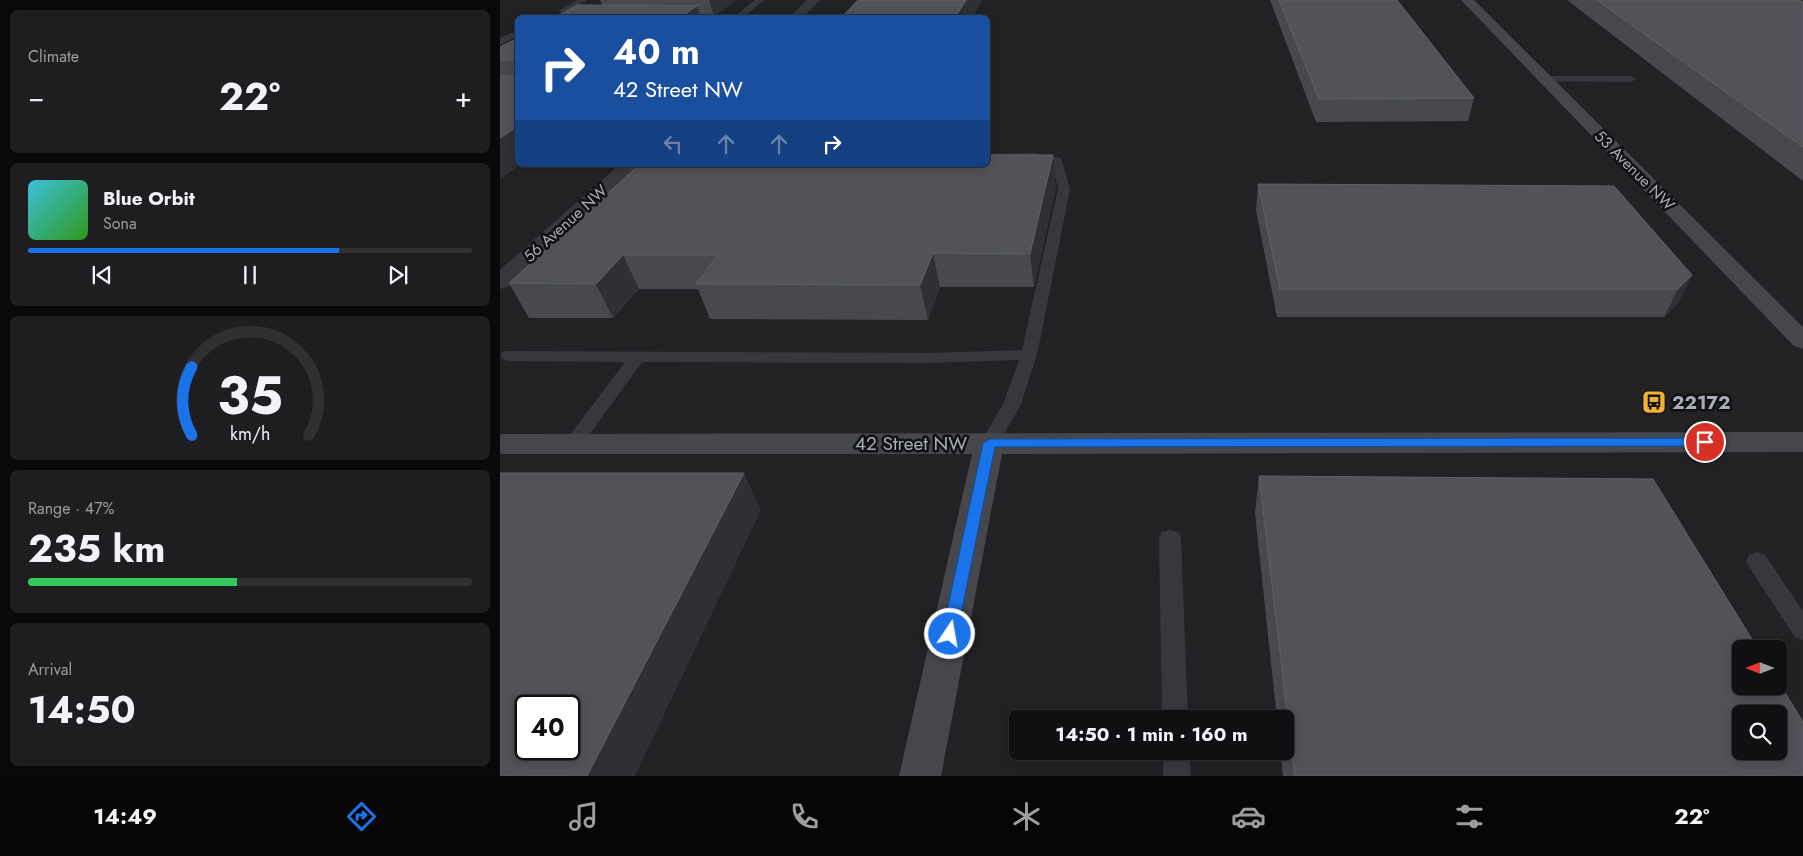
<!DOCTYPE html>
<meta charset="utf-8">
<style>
body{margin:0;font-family:Jost,sans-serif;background:#1e1e20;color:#f1f3f6;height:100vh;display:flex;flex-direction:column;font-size:19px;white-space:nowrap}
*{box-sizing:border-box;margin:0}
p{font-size:16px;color:#9c9d9f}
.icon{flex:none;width:28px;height:28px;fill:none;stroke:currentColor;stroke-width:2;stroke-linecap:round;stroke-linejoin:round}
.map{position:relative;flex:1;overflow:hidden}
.sheet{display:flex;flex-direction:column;gap:10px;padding:10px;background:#09090a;width:500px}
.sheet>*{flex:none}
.banner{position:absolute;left:15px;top:15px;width:475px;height:152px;border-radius:8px;box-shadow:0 2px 12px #0003,0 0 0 1px #303032;background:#1a4fa0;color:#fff;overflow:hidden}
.needle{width:32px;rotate:270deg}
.tools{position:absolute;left:1232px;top:640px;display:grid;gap:10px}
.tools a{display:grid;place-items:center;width:55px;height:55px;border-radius:8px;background:#101012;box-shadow:0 2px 12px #0003,0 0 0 1px #303032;font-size:25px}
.speed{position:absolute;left:15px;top:695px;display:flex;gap:10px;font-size:25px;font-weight:700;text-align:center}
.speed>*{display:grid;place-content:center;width:65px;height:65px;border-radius:50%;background:#101012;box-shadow:0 2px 12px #0003,0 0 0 1px #303032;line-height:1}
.speed .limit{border:2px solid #111;border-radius:8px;background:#fff;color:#111}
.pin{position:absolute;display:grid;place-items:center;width:42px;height:42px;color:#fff;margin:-21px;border:2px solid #fff;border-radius:50%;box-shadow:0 1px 5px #0007}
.me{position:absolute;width:55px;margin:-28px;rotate:12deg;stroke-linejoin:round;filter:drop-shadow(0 0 4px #0008)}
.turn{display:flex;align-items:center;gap:18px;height:105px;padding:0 15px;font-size:22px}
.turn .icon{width:65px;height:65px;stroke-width:2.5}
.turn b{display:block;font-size:35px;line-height:42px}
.lanes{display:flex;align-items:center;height:48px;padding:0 15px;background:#0003;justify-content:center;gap:25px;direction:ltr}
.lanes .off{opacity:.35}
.big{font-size:38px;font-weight:700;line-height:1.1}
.sheet .tile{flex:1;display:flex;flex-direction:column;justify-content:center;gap:8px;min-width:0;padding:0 18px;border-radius:8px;background:#1e1e20}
.sheet .dial{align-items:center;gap:0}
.dial svg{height:130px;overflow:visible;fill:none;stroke:#303032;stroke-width:7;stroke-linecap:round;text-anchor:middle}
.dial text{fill:#f1f3f6;stroke:none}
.song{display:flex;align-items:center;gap:15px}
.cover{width:60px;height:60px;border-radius:8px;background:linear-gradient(135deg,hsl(190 70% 55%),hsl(110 70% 35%))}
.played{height:5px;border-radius:2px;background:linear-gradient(90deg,#1a73e8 70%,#303032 70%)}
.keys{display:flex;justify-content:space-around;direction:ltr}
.heat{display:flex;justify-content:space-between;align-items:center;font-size:28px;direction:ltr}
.charge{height:8px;border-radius:4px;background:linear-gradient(90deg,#34c759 47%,#303032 0)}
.trip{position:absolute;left:509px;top:710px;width:285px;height:50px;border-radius:8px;background:#101012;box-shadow:0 2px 12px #0003,0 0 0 1px #303032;font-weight:700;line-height:50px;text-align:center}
.tab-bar{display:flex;height:80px;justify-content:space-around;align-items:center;background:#060607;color:#9c9d9f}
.tab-bar .icon{width:35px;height:35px}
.tab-bar .active{color:#1a73e8}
.tab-bar b{font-size:22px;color:#f1f3f6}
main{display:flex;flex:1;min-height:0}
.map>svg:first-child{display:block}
.built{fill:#222225;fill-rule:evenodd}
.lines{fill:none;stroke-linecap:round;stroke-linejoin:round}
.lane{fill:#37383d;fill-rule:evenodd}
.street{fill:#37383d;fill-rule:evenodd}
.secondary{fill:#45474d;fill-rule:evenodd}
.wall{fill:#47494d}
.shaded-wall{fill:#2f3033}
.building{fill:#525359;stroke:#5f6168;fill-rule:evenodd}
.route{fill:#1a73e8;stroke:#114b97}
.labels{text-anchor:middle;stroke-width:5;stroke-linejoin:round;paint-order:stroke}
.far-street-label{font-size:16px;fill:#a8adb8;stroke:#111113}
.poi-label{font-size:19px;font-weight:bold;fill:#a8adb8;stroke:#111113;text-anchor:start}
.street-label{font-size:19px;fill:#a8adb8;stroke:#111113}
</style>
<main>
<section class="sheet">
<div class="tile"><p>Climate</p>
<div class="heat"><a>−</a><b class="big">22°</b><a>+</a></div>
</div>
<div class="tile">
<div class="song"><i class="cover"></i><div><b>Blue Orbit</b><p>Sona</p></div></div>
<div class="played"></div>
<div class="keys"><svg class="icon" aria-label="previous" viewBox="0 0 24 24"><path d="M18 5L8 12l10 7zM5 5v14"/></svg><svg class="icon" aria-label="pause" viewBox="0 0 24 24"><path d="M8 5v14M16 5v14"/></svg><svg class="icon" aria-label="next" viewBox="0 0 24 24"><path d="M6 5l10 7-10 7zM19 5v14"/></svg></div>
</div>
<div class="tile dial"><svg viewBox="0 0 100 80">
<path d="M14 69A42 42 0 1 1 86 69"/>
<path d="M14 69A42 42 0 0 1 14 27" stroke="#1a73e8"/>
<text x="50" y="56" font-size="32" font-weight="700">35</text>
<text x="50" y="72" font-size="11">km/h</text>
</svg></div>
<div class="tile"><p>Range · 47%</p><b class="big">235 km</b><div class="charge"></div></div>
<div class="tile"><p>Arrival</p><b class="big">14:50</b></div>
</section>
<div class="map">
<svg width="1303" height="776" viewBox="0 0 1303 776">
<rect width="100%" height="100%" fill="#161618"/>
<path class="built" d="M0,0H1303V776H0ZM18,18H488V165H18ZM1241,649H1279V686H1241ZM26,706H69V749H26ZM1241,714H1279V751H1241ZM518,719H785V751H518Z"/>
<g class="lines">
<path class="lane" d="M77,0H87L69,11L84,18H71L58,11Z
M255,0H264L243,18H233Z
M18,30V36L0,45V38Z
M1045,76H1131L1136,79L1131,82L1042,81V77Z
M534,153L561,158L570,189L537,355L521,404L496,448L489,450L482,448L480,443L503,404L519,360L429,363L142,362L79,449L72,451L65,449L63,444L125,362L8,361L0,357L2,352L8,351L429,353L522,350L558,189L552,164L534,161H488V154Z
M670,530L678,532L681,538L688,719H662L659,538L662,532Z
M1257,552L1265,555L1303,611V640L1295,637L1249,567L1246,561L1249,555Z
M663,751H689L691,776H663Z"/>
<path class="street" d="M307,0H320L302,18H288Z
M119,165H139L8,287L0,289V270Z"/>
<path class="secondary" d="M961,0H974L1303,327V349L1294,346Z
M1303,432V452L502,454L441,776H399L472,454H0V434Z"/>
</g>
<path class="wall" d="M100,0H236L214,16H200L201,18H54L102,5Z
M770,0H897L974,98L968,121L816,122Z
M1067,0H1299L1303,2V181Z
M18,38V165H19L0,179V47Z
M139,165L556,186L534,287H440L428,320L210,319L198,289H139L113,318H29L9,283Z
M758,184L1192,275L1179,302L1164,317H777L756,210Z
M759,476L1303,776H783L780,751H785V719H777L755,513Z"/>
<path class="shaded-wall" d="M209,0H236L214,16Z
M466,0H482L472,18H455Z
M197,6L201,18H179Z
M18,126V165H19L0,179V138Z
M553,155L556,186L534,287L530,254Z
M433,253L440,287L428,320L420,285Z
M123,255L139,289L113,318L96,284Z
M1192,275L1179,302L1164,317L1178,289Z
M244,473L261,510L135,776H87Z"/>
<path class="building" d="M358,0H466L455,18H341Z
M779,0H897L974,98L819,99Z
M1097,0H1299L1303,2V147Z
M77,5L197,6L179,18H54Z
M18,38V60H0V47Z
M0,76H18V126L0,138Z
M488,155H553L530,254L433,253L420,285L196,284L218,255H123L96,284L9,283L139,165H488Z
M758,184L1114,186L1192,275L1178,289H780Z
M0,473H244L87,776H0ZM26,706H69V749H26Z
M759,476L1153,479L1258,649H1241V686H1279V683L1303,722V776H795ZM1241,714H1279V751H1241Z"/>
<path class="route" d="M1205,438L1211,442L1205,446L495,447L457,634L455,638L450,640L444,638L442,634L483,443L489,439Z"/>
<defs>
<g id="bus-square" transform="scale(1.25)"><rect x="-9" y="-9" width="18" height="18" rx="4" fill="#f2b134" stroke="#111113"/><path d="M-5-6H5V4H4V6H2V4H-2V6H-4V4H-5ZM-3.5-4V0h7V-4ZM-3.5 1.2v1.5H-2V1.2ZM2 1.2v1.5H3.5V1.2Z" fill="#111"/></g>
</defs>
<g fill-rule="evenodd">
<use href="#bus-square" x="1154" y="402"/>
</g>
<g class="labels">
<g class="far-street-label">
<text transform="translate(1135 170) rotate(45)" y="6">53 Avenue NW</text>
<text transform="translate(65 223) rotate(-42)" y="6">56 Avenue NW</text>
</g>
<g class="poi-label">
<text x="1172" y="409">22172</text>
</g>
<g class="street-label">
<text x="411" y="450">42 Street NW</text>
</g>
</g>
</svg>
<div class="tools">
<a><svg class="needle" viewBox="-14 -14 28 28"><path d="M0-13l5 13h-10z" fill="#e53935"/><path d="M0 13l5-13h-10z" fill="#9c9d9f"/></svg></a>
<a><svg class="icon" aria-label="search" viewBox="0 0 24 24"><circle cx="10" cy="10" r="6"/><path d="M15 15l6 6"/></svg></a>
</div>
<div class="speed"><div class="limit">40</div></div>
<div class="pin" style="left:1205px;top:442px;background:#d93025"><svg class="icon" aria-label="arrive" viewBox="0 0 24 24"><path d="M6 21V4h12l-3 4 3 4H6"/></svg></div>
<svg class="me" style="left:450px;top:634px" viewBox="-20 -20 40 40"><circle r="17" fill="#1a73e8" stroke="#fff" stroke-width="3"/><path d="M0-11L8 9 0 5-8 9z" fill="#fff"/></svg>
<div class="trip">14:50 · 1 min · 160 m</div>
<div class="banner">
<div class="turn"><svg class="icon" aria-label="right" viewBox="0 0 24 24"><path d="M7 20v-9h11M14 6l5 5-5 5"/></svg><div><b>40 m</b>42 Street NW</div></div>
<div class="lanes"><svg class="icon off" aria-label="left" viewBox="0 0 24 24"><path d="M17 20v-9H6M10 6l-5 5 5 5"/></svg><svg class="icon off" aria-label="ahead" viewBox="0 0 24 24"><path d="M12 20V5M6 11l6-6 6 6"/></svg><svg class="icon off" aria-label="ahead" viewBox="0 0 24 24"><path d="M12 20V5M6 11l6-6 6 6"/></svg><svg class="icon" aria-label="right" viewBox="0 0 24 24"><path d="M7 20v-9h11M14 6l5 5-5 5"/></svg></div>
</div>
</div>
</main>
<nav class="tab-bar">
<b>14:49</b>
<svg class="icon active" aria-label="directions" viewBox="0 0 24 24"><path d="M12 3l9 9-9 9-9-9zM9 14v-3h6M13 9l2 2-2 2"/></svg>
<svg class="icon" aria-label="music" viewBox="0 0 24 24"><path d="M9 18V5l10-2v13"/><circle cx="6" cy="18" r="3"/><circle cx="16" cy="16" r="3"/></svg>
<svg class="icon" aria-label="phone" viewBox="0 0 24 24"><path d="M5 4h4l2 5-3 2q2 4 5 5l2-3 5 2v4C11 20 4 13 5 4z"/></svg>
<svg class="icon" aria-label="climate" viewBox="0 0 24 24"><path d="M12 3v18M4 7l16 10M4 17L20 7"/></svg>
<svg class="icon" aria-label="car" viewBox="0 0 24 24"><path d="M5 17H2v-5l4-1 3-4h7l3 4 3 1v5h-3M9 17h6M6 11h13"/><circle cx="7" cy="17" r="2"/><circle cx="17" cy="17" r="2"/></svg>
<svg class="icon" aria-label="filters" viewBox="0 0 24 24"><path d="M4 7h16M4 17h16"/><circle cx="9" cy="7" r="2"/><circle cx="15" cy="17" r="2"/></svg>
<b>22°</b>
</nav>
